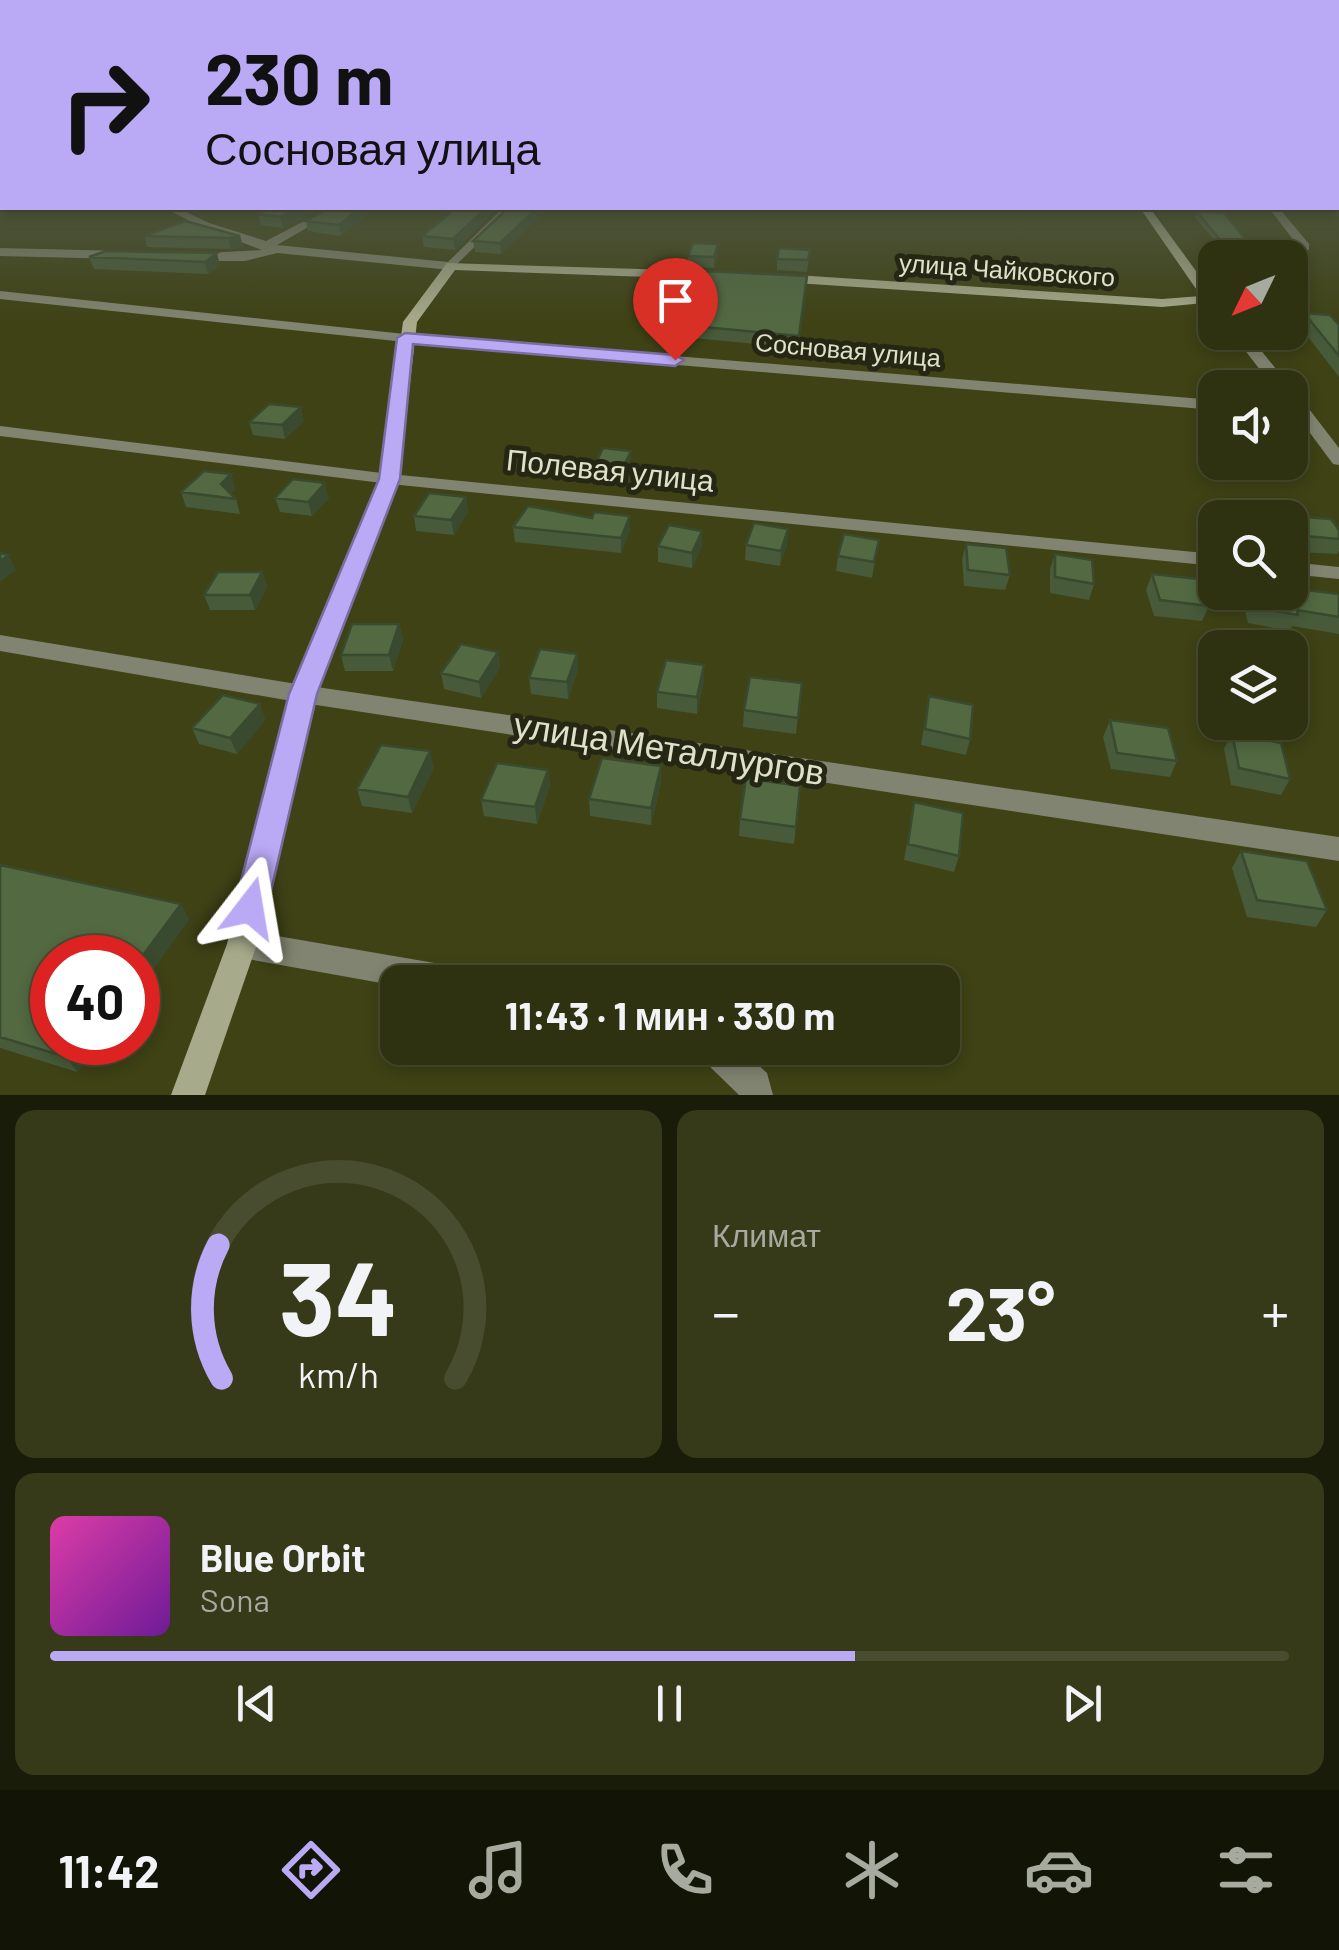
<!DOCTYPE html>
<html lang="ru">
<meta charset="utf-8">
<style>
body{margin:0;font-family:Barlow,sans-serif;background:#363a19;color:#f1f3f6;height:100vh;display:flex;flex-direction:column;font-size:38px;white-space:nowrap}
*{box-sizing:border-box;margin:0}
p{font-size:32px;color:#a7aa9f}
.icon{flex:none;width:55px;height:55px;fill:none;stroke:currentColor;stroke-width:2;stroke-linecap:round;stroke-linejoin:round}
.map{position:relative;height:1095px;overflow:hidden}
.sheet{display:flex;flex-direction:column;gap:15px;padding:15px;background:#191c09;flex:1}
.sheet>*{flex:none}
.hud{position:absolute;left:0px;top:0px;width:1340px;height:210px;box-shadow:0 5px 15px #0003,0 0 0 2px #494d30;background:#baaaf6;color:#111;overflow:hidden}
.needle{width:65px;rotate:227deg}
.buttons{position:absolute;left:1198px;top:240px;display:grid;gap:20px}
.buttons a{display:grid;place-items:center;width:110px;height:110px;border-radius:20px;background:#2e3210;box-shadow:0 5px 15px #0003,0 0 0 2px #494d30;font-size:50px}
.speed{position:absolute;left:30px;top:935px;display:flex;gap:20px;font-size:50px;font-weight:700;text-align:center}
.speed>*{display:grid;place-content:center;width:130px;height:130px;border-radius:50%;background:#2e3210;box-shadow:0 5px 15px #0003,0 0 0 2px #494d30;line-height:1}
.speed .limit{border:15px solid #d22;background:#fff;color:#111}
.pin{position:absolute;display:grid;place-items:center;width:85px;height:85px;color:#fff;margin:-102px -42px;border-radius:50% 50% 50% 0;rotate:-45deg;box-shadow:0 0 10px #0007}
.pin .icon{rotate:45deg}
.me{position:absolute;width:110px;margin:-55px;rotate:14deg;stroke-linejoin:round;filter:drop-shadow(0 0 8px #0008)}
.turn{display:flex;align-items:center;gap:35px;height:210px;padding:0 40px;font-size:45px}
.turn .icon{width:130px;height:130px;stroke-width:2.5}
.turn b{display:block;font-size:70px;line-height:85px}
.big{font-size:75px;font-weight:700;line-height:1.1}
.sheet .tile{flex:1;display:flex;flex-direction:column;justify-content:center;gap:15px;min-width:0;padding:0 35px;border-radius:20px;background:#363a19}
.sheet .dial{align-items:center;gap:0}
.dial svg{height:260px;overflow:visible;fill:none;stroke:#494d30;stroke-width:7;stroke-linecap:round;text-anchor:middle}
.dial text{fill:#f1f3f6;stroke:none}
.song{display:flex;align-items:center;gap:30px}
.cover{width:120px;height:120px;border-radius:15px;background:linear-gradient(135deg,hsl(320 70% 55%),hsl(280 70% 35%))}
.played{height:10px;border-radius:5px;background:linear-gradient(90deg,#baaaf6 65%,#494d30 65%)}
.keys{display:flex;justify-content:space-around;direction:ltr}
.heat{display:flex;justify-content:space-between;align-items:center;font-size:55px;direction:ltr}
.sheet .tiles{flex:1;display:grid;gap:15px;grid-template-columns:1fr 1fr}
.tile:last-child{grid-column:span 2}
.trip{position:absolute;left:380px;top:965px;width:580px;height:100px;border-radius:20px;background:#2e3210;box-shadow:0 5px 15px #0003,0 0 0 2px #494d30;font-weight:700;line-height:100px;text-align:center}
.tabs{display:flex;height:160px;justify-content:space-around;align-items:center;background:#121406;color:#a7aa9f}
.tabs .icon{width:70px;height:70px}
.tabs .active{color:#baaaf6}
.tabs b{font-size:45px;color:#f1f3f6}
.map>svg:first-child{display:block}
.lines{fill:none;stroke-linecap:round;stroke-linejoin:round}
.lane{fill:#818470;fill-rule:evenodd}
.street{fill:#818470;fill-rule:evenodd}
.secondary{fill:#a7ab8b;fill-rule:evenodd}
.wall{fill:#475a39}
.shaded-wall{fill:#394a2e}
.building{fill:#526942;stroke:#394a2e;stroke-width:2.5}
.route{fill:#baaaf6;stroke:#796ea0;stroke-width:2.5}
.labels{text-anchor:middle;stroke-width:10;stroke-linejoin:round;paint-order:stroke}
.far-street-label{font-size:25px;fill:#dee2c9;stroke:#252714}
.street-label{font-size:30px;fill:#dee2c9;stroke:#252714}
.near-street-label{font-size:35px;fill:#dee2c9;stroke:#252714}
</style>
<div class="map">
<svg width="1339" height="1095" viewBox="0 0 1339 1095">
<rect width="100%" height="100%" fill="#3e4215"/>
<g class="lines">
<path class="lane" d="M1338,176H1339V180H1338Z"/>
<path class="street" d="M165,208H178L209,223L266,241L329,208H341L277,245L448,262L503,208H514L451,270L277,253L245,261H192L186,257L188,254L262,250L201,227Z
M1269,208H1279L1309,244V250H1301Z
M0,248L123,251L129,255L123,259L0,256Z
M0,291L405,334L1215,400V410L405,342L0,299Z
M1231,332H1246L1289,385L1291,388L1290,389L1274,388Z
M1290,390L1296,392L1339,448V465L1333,464L1290,406Z
M0,426L390,474L1215,554V566L390,484L0,436Z
M1290,562L1339,567V579L1290,574Z
M0,635L303,685L1339,837V861L303,703L0,651Z
M242,930L458,967L469,971L474,982H398V986L242,958L231,954L227,944L231,934Z
M698,1048H739L767,1073L773,1095H739L703,1060Z"/>
<path class="secondary" d="M1140,208H1150L1215,297V302L1162,307L780,282L774,278L780,274L1162,299L1201,296Z
M447,263L706,271L712,275L706,279L455,270L417,322L399,479L315,694L257,944L205,1095H171L227,944L291,694L381,479L403,322Z"/>
</g>
<path class="wall" d="M322,208L283,228L261,225L258,214Z
M329,208H375L341,236L308,231L306,221Z
M456,208L455,250L424,247L422,236Z
M508,208H548L501,254L475,252L473,241Z
M1197,212L1261,258H1229L1195,217Z
M144,236H240L243,247L231,249L147,247Z
M718,244V255L714,268L688,267V256Z
M810,250L807,272L777,270V259Z
M106,251L220,265L208,274L94,269L89,257Z
M807,276L798,348L661,335V323Z
M1304,313L1339,325V377L1299,325Z
M304,421L285,439L253,435L249,422Z
M631,458L623,477L594,474V467Z
M231,474L235,489L230,494L236,499L240,514L186,507L181,492Z
M466,497L468,512L454,535L416,531L414,516Z
M275,498H329L312,516L280,512Z
M630,516V530L621,553L515,542L513,527L592,518Z
M1291,516L1339,530V551L1337,554L1297,552L1290,541Z
M788,529L787,544L780,566L745,560L746,545Z
M702,531V546L692,568L658,562V546Z
M879,540L872,578L836,571L838,556Z
M966,544L1010,575L1005,590L964,586L962,559Z
M1055,554L1094,584L1089,600L1050,593V569Z
M262,572L267,587L255,610H210L204,595Z
M1152,574L1209,606L1202,621L1154,616L1146,590Z
M1244,592L1339,594V634L1292,626L1290,631L1248,623L1242,598Z
M399,624L403,640L393,671H345L341,655Z
M498,652L500,668L481,698L444,689L441,673Z
M577,654L578,670L568,699L531,694L529,678Z
M704,665V681L697,714L657,708V692Z
M802,683L796,734L743,727L744,710Z
M929,696L970,739L966,755L921,745Z
M260,704L265,720L237,754L199,744L192,728Z
M1110,720L1177,761L1170,777L1111,769L1103,737Z
M1232,733L1290,779L1281,795L1231,785L1224,749Z
M434,768L412,813L362,806L357,789Z
M548,770L550,786L537,824L484,816L481,800Z
M661,783L651,825L590,816L589,799Z
M800,786L794,844L739,836L740,819Z
M914,802L959,856L954,872L904,860Z
M1241,851L1327,910L1316,927L1247,917L1232,868Z
M0,865L181,904L189,920L52,1042H99L77,1072L0,1048Z"/>
<path class="shaded-wall" d="M300,208H322L283,228L280,217Z
M360,208H375L341,236L339,225Z
M486,208H498L455,250L453,239Z
M537,208H548L501,254L500,243Z
M240,236L243,247L231,249L228,238Z
M718,244V255L714,268V257Z
M217,253L220,265L208,274L205,262Z
M301,407L304,421L285,439L282,425Z
M631,451V458L623,477L622,470Z
M231,474L235,489L225,498L221,484Z
M325,483L329,498L312,516L308,502Z
M466,497L468,512L454,535L451,520Z
M630,516V530L621,553V538Z
M788,529L787,544L780,566L781,551Z
M702,531V546L692,568V553Z
M9,555L16,570L0,582V561Z
M262,572L267,587L255,610L250,595Z
M399,624L403,640L393,671L389,655Z
M498,652L500,668L481,698L479,682Z
M577,654L578,670L568,699L567,682Z
M704,665V681L697,714V697Z
M260,704L265,720L237,754L230,738Z
M430,751L434,768L412,813L408,797Z
M661,766V783L651,825V808Z
M548,770L550,786L537,824L535,807Z
M181,904L189,920L138,991V962Z
M76,1042H99L77,1072L66,1057Z"/>
<path class="building" d="M272,208H300L280,217L258,214Z
M329,208H360L339,225L306,221Z
M456,208H486L453,239L422,236Z
M508,208H537L500,243L473,241Z
M1197,212L1224,213L1261,258H1235Z
M185,221L240,236L228,238L144,236Z
M693,243L718,244L714,257L688,256Z
M779,248L810,250L808,260L777,259Z
M106,251L217,253L205,262L89,257Z
M682,270L807,276L799,336L661,323Z
M1304,313L1330,315L1339,325V356Z
M269,404L301,407L282,425L249,422Z
M603,448L631,451L622,470L594,467Z
M204,471L231,474L221,484L236,499L181,492Z
M293,479L325,483L308,502L275,498Z
M429,493L466,497L451,520L414,516Z
M528,506L592,518L594,512L630,516L621,538L513,527Z
M1291,516L1331,519L1339,530V539L1304,536Z
M754,523L788,529L781,551L746,545Z
M669,525L702,531L692,553L658,546Z
M844,534L879,540L874,562L838,556Z
M966,544L1006,548L1010,575L968,570Z
M0,553L9,555L0,561Z
M1055,554L1092,560L1094,584L1055,577Z
M218,572H262L250,595H204Z
M1152,574L1199,579L1209,606L1160,600Z
M1290,588L1339,594V617L1297,610L1298,615L1256,608L1252,592H1290Z
M352,624H399L389,655H341Z
M461,644L498,652L479,682L441,673Z
M540,649L577,654L567,682L529,678Z
M666,660L704,665L697,697L657,692Z
M750,677L802,683L798,718L744,710Z
M223,695L260,704L230,738L192,728Z
M929,696L973,705L970,739L925,729Z
M1110,720L1168,728L1177,761L1117,753Z
M1232,733L1281,743L1290,779L1239,768Z
M381,745L430,751L408,797L357,789Z
M602,758L661,766L651,808L589,799Z
M497,763L548,770L535,807L481,800Z
M746,778L800,786L796,827L740,819Z
M914,802L963,813L959,856L908,844Z
M1241,851L1307,861L1327,910L1257,900Z
M0,865L181,904L138,962V958H52V1042H76L66,1057L0,1037Z"/>
<linearGradient id="sky" x2="0" y2="1"><stop stop-color="#22240c"/><stop offset="0.53" stop-color="#525a46"/><stop offset="1" stop-color="#525a46" stop-opacity="0"/></linearGradient>
<rect width="1339" height="323" fill="url(#sky)"/>
<path class="route" d="M405,333L675,355L684,360L675,366L413,344L400,479L317,694L267,908L262,919L250,924L239,919L234,908L289,694L379,479L397,338Z"/>
<g class="labels">
<g class="far-street-label">
<text transform="translate(1007 270) rotate(4)" y="9">улица Чайковского</text>
<text transform="translate(848 350) rotate(5)" y="9">Сосновая улица</text>
</g>
<g class="street-label">
<text transform="translate(610 471) rotate(6)" y="10">Полевая улица</text>
</g>
<g class="near-street-label">
<text transform="translate(669 749) rotate(9)" y="12">улица Металлургов</text>
</g>
</g>
</svg>
<div class="buttons">
<a><svg class="needle" viewBox="-14 -14 28 28"><path d="M0-13l5 13h-10z" fill="#e53935"/><path d="M0 13l5-13h-10z" fill="#a7aa9f"/></svg></a>
<a><svg class="icon" aria-label="sound" viewBox="0 0 24 24"><path d="M4 9h4l5-4v14l-5-4H4zM17 9q2 3 0 6"/></svg></a>
<a><svg class="icon" aria-label="search" viewBox="0 0 24 24"><circle cx="10" cy="10" r="6"/><path d="M15 15l6 6"/></svg></a>
<a><svg class="icon" aria-label="layers" viewBox="0 0 24 24"><path d="M12 4l9 5-9 5-9-5zM3 14l9 5 9-5"/></svg></a>
</div>
<div class="speed"><div class="limit">40</div></div>
<div class="pin" style="left:675px;top:360px;background:#d93025"><svg class="icon" aria-label="arrive" viewBox="0 0 24 24"><path d="M6 21V4h12l-3 4 3 4H6"/></svg></div>
<svg class="me" style="left:250px;top:908px" viewBox="-20 -20 40 40"><path d="M0-17L14 15 0 8-14 15z" fill="#baaaf6" stroke="#fff" stroke-width="4"/></svg>
<div class="trip">11:43 · 1 мин · 330 m</div>
<div class="hud">
<div class="turn"><svg class="icon" aria-label="right" viewBox="0 0 24 24"><path d="M7 20v-9h11M14 6l5 5-5 5"/></svg><div><b>230 m</b>Сосновая улица</div></div>
</div>
</div>
<section class="sheet">
<div class="tiles">
<div class="tile dial"><svg viewBox="0 0 100 80">
<path d="M14 69A42 42 0 1 1 86 69"/>
<path d="M14 69A42 42 0 0 1 13 28" stroke="#baaaf6"/>
<text x="50" y="56" font-size="32" font-weight="700">34</text>
<text x="50" y="72" font-size="11">km/h</text>
</svg></div>
<div class="tile"><p>Климат</p>
<div class="heat"><a>−</a><b class="big">23°</b><a>+</a></div>
</div>
<div class="tile">
<div class="song"><i class="cover"></i><div><b>Blue Orbit</b><p>Sona</p></div></div>
<div class="played"></div>
<div class="keys"><svg class="icon" aria-label="previous" viewBox="0 0 24 24"><path d="M18 5L8 12l10 7zM5 5v14"/></svg><svg class="icon" aria-label="pause" viewBox="0 0 24 24"><path d="M8 5v14M16 5v14"/></svg><svg class="icon" aria-label="next" viewBox="0 0 24 24"><path d="M6 5l10 7-10 7zM19 5v14"/></svg></div>
</div>
</div>
</section>
<nav class="tabs">
<b>11:42</b>
<svg class="icon active" aria-label="directions" viewBox="0 0 24 24"><path d="M12 3l9 9-9 9-9-9zM9 14v-3h6M13 9l2 2-2 2"/></svg>
<svg class="icon" aria-label="music" viewBox="0 0 24 24"><path d="M9 18V5l10-2v13"/><circle cx="6" cy="18" r="3"/><circle cx="16" cy="16" r="3"/></svg>
<svg class="icon" aria-label="phone" viewBox="0 0 24 24"><path d="M5 4h4l2 5-3 2q2 4 5 5l2-3 5 2v4C11 20 4 13 5 4z"/></svg>
<svg class="icon" aria-label="climate" viewBox="0 0 24 24"><path d="M12 3v18M4 7l16 10M4 17L20 7"/></svg>
<svg class="icon" aria-label="car" viewBox="0 0 24 24"><path d="M5 17H2v-5l4-1 3-4h7l3 4 3 1v5h-3M9 17h6M6 11h13"/><circle cx="7" cy="17" r="2"/><circle cx="17" cy="17" r="2"/></svg>
<svg class="icon" aria-label="filters" viewBox="0 0 24 24"><path d="M4 7h16M4 17h16"/><circle cx="9" cy="7" r="2"/><circle cx="15" cy="17" r="2"/></svg>
</nav>
